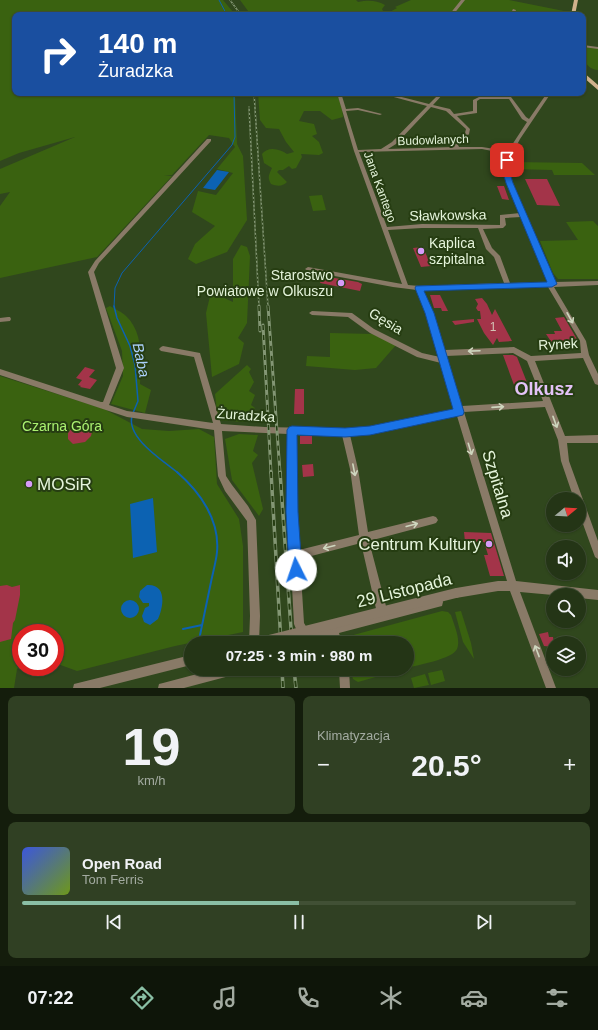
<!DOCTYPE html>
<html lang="pl">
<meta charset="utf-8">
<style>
body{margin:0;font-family:Helvetica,sans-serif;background:#304023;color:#f1f3f6;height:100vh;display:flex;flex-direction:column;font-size:15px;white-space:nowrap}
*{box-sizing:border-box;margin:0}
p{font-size:13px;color:#a3aba1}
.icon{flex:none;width:22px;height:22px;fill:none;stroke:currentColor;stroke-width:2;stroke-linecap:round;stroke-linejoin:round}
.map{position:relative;height:688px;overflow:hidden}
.panel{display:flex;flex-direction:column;gap:8px;padding:8px;background:#141d0c;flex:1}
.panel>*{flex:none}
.hud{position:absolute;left:12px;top:12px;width:574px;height:84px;border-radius:8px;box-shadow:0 1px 3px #0004,0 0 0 1px #415035;background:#1a4fa0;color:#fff;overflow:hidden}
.needle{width:26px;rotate:72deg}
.tools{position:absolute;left:546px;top:492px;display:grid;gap:8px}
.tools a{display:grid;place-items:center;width:40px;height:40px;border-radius:50%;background:#243516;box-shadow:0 1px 3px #0004,0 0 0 1px #415035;font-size:20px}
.speed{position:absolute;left:12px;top:624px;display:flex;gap:8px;font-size:20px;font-weight:700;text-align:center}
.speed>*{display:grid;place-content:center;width:52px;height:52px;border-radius:50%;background:#243516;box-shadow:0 1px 3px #0004,0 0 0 1px #415035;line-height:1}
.speed .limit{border:6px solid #d22;background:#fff;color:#111}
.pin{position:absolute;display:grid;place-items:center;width:34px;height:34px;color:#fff;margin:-17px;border-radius:8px;box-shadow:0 2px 6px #0006}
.me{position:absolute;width:44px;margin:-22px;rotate:356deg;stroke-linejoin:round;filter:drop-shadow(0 0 3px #0008)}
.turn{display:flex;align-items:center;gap:14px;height:84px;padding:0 20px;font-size:18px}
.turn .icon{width:52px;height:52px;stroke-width:2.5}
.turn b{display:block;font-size:28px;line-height:34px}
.big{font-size:30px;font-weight:600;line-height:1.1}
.panel .widget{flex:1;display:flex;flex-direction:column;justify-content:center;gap:6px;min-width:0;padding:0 14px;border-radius:8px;background:#304023}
.panel .dial{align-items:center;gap:0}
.dial b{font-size:52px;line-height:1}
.song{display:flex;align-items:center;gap:12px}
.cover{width:48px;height:48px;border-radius:6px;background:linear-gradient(135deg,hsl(230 70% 55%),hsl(80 70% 35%))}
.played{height:4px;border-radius:2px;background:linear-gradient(90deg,#8abfa5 50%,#415035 50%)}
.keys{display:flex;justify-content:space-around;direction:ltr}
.heat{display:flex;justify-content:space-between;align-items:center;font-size:22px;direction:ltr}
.panel .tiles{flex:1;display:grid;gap:8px;grid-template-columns:1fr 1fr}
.widget:last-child{grid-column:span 2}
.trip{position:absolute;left:184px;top:636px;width:230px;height:40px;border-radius:20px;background:#243516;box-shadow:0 1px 3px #0004,0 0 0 1px #415035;font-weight:600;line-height:40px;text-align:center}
.menu{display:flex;height:64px;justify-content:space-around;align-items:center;background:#0e1509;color:#a3aba1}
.menu .icon{width:28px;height:28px}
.menu .selected{color:#8abfa5}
.menu b{font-size:18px;color:#f1f3f6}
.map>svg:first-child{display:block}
.green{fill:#3a6210}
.water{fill:#0c62b2}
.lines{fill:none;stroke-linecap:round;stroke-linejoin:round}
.stream-far2{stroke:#0c62b2;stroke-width:1}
.stream-far1{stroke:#0c62b2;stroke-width:1.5}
.stream{stroke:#0c62b2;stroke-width:2}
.building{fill:#a33449}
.minor{fill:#897a67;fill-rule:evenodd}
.major{fill:#d0b28c;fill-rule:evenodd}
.rail-far2-casing{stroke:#839674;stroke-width:1.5}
.rail-far1-casing{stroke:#839674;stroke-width:3}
.rail-casing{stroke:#839674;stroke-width:3.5}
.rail-far2{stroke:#263d12;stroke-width:1;stroke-dasharray:2;stroke-linecap:butt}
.rail-far1{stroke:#263d12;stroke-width:1.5;stroke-dasharray:5;stroke-linecap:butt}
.rail{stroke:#263d12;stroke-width:2;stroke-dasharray:6;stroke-linecap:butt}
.minor-bridge{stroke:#897a67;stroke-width:10}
.oneway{stroke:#ced6be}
.route{fill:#1a73e8;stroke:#114b97}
.poi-dot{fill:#d79bf9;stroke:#263d12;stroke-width:1.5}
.labels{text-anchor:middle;stroke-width:4;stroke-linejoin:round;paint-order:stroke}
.far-street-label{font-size:12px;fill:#e5f4db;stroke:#263d12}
.number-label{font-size:12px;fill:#d4c4b6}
.street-label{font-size:14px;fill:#e5f4db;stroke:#263d12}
.poi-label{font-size:14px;fill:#e5f4db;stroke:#263d12;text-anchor:start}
.park-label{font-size:14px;fill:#abf271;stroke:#263d12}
.water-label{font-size:15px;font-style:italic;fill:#abcff9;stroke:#263d12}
.near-poi-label{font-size:17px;fill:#e5f4db;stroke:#263d12;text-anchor:start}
.near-street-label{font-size:17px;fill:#e5f4db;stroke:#263d12}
.district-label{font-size:18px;font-weight:bold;fill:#e4c3f8;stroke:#263d12}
</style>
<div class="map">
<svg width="598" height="688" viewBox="0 0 598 688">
<rect width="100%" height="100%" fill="#30471d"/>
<path class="green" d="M0,0H223L233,12V15H15V93H235L237,144L243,156L247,220L227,252L196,264L188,259L195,244L215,226L192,212L198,191L216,195L233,173L217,169L235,147L229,138L209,135L172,175H164L172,176L97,257L0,278V206L10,192L0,194V169L75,137L19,153L0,161Z
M240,0H356L358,2C368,0 376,0 385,5L382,9L385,15H251Z
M411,0H509L569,12L568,15H434L409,11L406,15H396L388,13L397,8L395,7Z
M591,47L598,48V70C586,69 583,59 583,48Z
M258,93H337L342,108L343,117L332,120L320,111H304L299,121L314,124L317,134L312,136L319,142L323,153L319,155L301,154L302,157L296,168L292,169L289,166L283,170H279L277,172L287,182C282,187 277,186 271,184C267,177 269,175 272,168L264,163L262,154C268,146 280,149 287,154L294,152L286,142L279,129L266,128L260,120Z
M511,162L582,163L595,175H554L552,170L511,169Z
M322,195L326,210L313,211L309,196Z
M593,221L598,226V279H558L553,273L540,241L578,240L566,222Z
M241,245L247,247L250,256L247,323L238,338L244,343L239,364L212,377L206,313L211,292L233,302V259Z
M110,306C115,309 122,312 126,316C144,333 141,361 140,384L151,390L145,413L111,404L123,376L122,351L106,308Z
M330,333L373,334L396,345L376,368L355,370L306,366L307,356L330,357Z
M247,365L251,369L249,372L254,382L249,391L255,395L251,405L255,408L245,422L218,420L215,394Z
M0,376L104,409L142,429L169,431L199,429L214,437L217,484L239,519L243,546V632L175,646L77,671L55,663V633H21V665L17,669L14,688H0Z
M239,434L258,435L253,451L258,455L252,463L263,509L259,516L232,480L225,439Z
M442,611L448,612L451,615C454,625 461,639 457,649C453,659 417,665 407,668V643H343L344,639L346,637Z
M461,611L471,643L474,659L463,642L455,612Z
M350,669H404L358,682L353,679Z
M442,670L445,681L431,685L428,673Z
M425,674L429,685L414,688L411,678Z"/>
<path class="water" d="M217,170L229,172L215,190L203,188Z
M153,498L157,552L133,558L130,504Z
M147,585C168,584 163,608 158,619L150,625L144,622L142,616L145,608L149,606V603H143L139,597L140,591Z
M121 609a9 9 0 1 1 18 0a9 9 0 1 1-18 0Z"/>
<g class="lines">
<path class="stream-far2" d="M219,0L227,15
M114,307L115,288L122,273L232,145L235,137L234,93"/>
<path class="stream-far1" d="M114,306L117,318L130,346L135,365L138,401L133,413
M132,416C126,438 164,461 178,473"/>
<path class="stream" d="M177,472C200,492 220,520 217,552C216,562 213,572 211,582C207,602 203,621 199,640
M183,629L202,625"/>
</g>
<path class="building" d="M525,179H547L560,206L537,205Z
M497,186H504L509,200L502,199Z
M423,247L431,266L421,267L413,248Z
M323,276L358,282L362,284L360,291L320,283Z
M430,295H440L448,311H442L441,308H434Z
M482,298L487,304L492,315L495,309L512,341L499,342L497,338L493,345L484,333L477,319H481L480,311H478L476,308L478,304L475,299Z
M564,317L578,341L552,343L546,334H555L554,331H562L555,318Z
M474,319V322L455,325L452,321Z
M503,355H513L517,357L528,385H514Z
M85,367L95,370L89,377L97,380L90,389L80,387L81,386L78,385L82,380L76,378Z
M295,389H304V414H294Z
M80,424L90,426L92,432L91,436L85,442L73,444L68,439V433L73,427Z
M300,436H312V444H300Z
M313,464L314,476L303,477L302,465Z
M464,532L491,533L504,576H490L484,555H488L484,542H465Z
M7,585L12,587L20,585V595L15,620L13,623L11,639L0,642V586Z
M548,632L549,637H553L554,643H553V647L544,646L539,634Z"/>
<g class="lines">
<path class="minor" d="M461,0H465L453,15H449Z
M513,9L516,10L514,15H510Z
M583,45L598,47V49L583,47Z
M337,93H341L346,109L358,108L382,114L380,115L358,110L346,111L358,150L381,149L392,142L427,106L379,93H386L429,104L440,93H444L433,105L450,109L454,114L473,111V100L479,97H507L505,94L508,93L526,117L529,119L547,93H551L520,139L510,158L509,168L513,183L554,282L598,281V285L554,287L586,341L589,355L598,374V385L595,384L583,358L535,361L565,436L598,435V443H567L569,461L598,541V559L595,557L579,513V499H574L561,461L558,440L545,407L464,412L516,581L598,590V600L579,598V595H553L520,592L556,688H546L510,591H498L456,598L453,596L451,593L453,590L456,588L498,581H507L457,416L362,435H350L358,469L368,532L433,516L436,517L438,520L436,523L433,524L369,541L387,610L438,597L442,598L443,602L442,606L438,607L339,633L342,643H332L329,635L310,640L299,636L294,624L288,512V434L222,431L226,476L232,485L248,506L256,520L260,616L259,643H249L250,616L247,521L225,491L218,476L214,430L127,417L0,375V369L101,402H103L116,368L88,272L95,261L207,139H211V141L99,263L94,272L124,368L109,405L127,411L213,423L194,357L161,351L159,349L161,347L163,346L200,353L221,424L265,427L362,429L455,409L441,363L417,357L370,333L348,317L312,315L309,313L312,311L352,313L374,329L422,353L440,357L426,313L417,290L393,287L308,271L305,269L308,267L402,284L354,151ZM480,99H509L522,119L527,122L508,151L482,147H459L458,145L469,134L470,129L457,116L477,113V101ZM431,107L446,111L466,129L465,133L454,145V147L388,149L396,144ZM482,149L507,154L504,165V172L520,213L500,215V225L422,224L387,227L359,152ZM521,217L548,282L510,283L500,256L492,248L483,229L503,228L506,225L505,218ZM422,228H478L486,249L494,257L504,283L419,286L408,285L388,230ZM548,287L580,341L581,353L531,356L514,347L445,350L432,313L423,290ZM513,353L527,361L543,401L462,406L446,356ZM296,434L342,435L350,469L359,535L299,550L296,512ZM361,543L377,613L310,630L307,628L304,623L300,559Z
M8,317H10L11,319L10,321L0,322V318Z
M191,655V665L100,688H73L74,684L78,683Z
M216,669H242L241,673L237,674L184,688H158L159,684L163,683Z
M339,669H349L350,688H340Z"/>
<path class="major" d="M574,0H578L575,15H571Z
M583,72L598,85V90L583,77Z"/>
<g class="rail-far2-casing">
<path id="rail-far2" d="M230,0L241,15
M254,93L268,307
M249,107L259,307"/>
</g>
<g class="rail-far1-casing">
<path id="rail-far1" d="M259,306L260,331
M268,306L280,473
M263,325L271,473"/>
</g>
<g class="rail-casing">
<path id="rail" d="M271,472L281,643
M280,472L292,643
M282,669L283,688
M294,669L296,688"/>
</g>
<use href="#rail-far2" class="rail-far2"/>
<use href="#rail-far1" class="rail-far1"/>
<use href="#rail" class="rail"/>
<path class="minor-bridge" d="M257,643L456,593"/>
</g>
<defs><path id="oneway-shaft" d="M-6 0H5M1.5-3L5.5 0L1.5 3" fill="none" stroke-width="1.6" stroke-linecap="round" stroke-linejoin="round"/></defs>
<g class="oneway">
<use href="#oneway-shaft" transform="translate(570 318) rotate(61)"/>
<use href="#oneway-shaft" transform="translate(474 351) rotate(178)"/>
<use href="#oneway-shaft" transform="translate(498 407) rotate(-4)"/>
<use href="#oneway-shaft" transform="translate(555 422) rotate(70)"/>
<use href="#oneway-shaft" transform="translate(470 449) rotate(73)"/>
<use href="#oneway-shaft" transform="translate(354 470) rotate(79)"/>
<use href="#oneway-shaft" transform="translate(412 525) rotate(-15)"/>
<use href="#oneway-shaft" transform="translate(329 547) rotate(166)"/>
<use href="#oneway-shaft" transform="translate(537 651) rotate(-111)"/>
</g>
<path class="route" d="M505,159L510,160V173L513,183L557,284L552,287L424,291L434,313L464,412L463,415L459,416L370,435L345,437L297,435L298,512L302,570L300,574L296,576L291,574L289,570L286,512L287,430L289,427L292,426L345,428L370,426L453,409L425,313L415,288L416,286L547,282L506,183L503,173Z"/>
<g class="poi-dot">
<circle cx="421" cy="251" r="4"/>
<circle cx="341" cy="283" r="4"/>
<circle cx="29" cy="484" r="4"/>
<circle cx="489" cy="544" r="4"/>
</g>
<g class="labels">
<g class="far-street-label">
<text transform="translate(433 140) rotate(-2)" y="4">Budowlanych</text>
<text transform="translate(380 187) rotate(70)" y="4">Jana Kantego</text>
</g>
<g class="number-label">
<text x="493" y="331">1</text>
</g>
<g class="street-label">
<text transform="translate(448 215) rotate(-1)" y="5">Sławkowska</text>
<text transform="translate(386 321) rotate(31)" y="5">Gęsia</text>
<text transform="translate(558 344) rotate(-3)" y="5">Rynek</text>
<text transform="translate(246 415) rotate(4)" y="5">Żuradzka</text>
</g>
<g class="poi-label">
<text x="429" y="248">Kaplica<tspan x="429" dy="16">szpitalna</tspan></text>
<text x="333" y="280" text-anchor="end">Starostwo<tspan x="333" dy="16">Powiatowe w Olkuszu</tspan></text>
</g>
<g class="park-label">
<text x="62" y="431">Czarna Góra</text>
</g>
<g class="water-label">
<text transform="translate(141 360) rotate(78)" y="5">Baba</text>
</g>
<g class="near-poi-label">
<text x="37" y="490">MOSiR</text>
<text x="481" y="550" text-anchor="end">Centrum Kultury</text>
</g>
<g class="near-street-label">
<text transform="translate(498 484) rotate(73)" y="6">Szpitalna</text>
<text transform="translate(404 590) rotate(-14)" y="6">29 Listopada</text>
</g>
<g class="district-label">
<text x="544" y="395">Olkusz</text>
</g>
</g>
</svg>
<div class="tools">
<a><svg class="needle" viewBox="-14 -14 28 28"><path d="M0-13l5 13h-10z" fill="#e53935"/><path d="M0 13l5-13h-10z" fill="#a3aba1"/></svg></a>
<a><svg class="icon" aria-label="sound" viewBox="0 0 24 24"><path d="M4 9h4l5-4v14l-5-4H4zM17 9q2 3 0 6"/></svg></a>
<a><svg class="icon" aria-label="search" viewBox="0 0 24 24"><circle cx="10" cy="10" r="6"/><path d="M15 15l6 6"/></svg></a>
<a><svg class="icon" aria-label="layers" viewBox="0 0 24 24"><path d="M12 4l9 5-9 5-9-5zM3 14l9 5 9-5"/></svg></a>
</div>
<div class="speed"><div class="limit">30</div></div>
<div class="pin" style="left:507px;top:160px;background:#d93025"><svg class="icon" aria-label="arrive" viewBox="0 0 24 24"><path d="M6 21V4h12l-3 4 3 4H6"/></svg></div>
<svg class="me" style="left:296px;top:570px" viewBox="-20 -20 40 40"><circle r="19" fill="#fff"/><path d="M0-13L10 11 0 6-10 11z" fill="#1a73e8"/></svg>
<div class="trip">07:25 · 3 min · 980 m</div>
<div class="hud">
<div class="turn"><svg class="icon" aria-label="right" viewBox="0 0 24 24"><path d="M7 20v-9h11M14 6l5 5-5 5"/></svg><div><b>140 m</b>Żuradzka</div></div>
</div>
</div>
<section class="panel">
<div class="tiles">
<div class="widget dial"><b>19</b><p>km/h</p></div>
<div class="widget"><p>Klimatyzacja</p>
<div class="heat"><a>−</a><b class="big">20.5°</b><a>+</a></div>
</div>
<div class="widget">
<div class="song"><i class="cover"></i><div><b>Open Road</b><p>Tom Ferris</p></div></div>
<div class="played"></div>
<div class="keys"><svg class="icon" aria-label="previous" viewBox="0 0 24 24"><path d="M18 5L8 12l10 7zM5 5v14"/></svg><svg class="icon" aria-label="pause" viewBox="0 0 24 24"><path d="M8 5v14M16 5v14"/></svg><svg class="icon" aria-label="next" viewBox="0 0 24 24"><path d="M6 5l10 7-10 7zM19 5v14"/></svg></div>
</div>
</div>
</section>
<nav class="menu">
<b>07:22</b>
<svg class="icon selected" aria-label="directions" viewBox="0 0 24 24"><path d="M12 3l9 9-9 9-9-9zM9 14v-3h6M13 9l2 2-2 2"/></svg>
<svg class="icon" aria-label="music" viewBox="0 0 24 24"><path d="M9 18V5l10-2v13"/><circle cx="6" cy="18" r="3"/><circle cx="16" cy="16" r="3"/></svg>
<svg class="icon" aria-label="phone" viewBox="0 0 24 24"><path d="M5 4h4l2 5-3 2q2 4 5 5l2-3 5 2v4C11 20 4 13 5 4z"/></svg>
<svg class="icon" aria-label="climate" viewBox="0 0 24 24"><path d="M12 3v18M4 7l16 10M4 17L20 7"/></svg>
<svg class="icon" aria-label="car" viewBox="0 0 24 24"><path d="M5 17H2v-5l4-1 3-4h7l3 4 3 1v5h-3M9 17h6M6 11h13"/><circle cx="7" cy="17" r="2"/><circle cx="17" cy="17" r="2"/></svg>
<svg class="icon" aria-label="filters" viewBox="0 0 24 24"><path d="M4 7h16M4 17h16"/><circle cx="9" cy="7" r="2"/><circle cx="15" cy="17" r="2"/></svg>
</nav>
